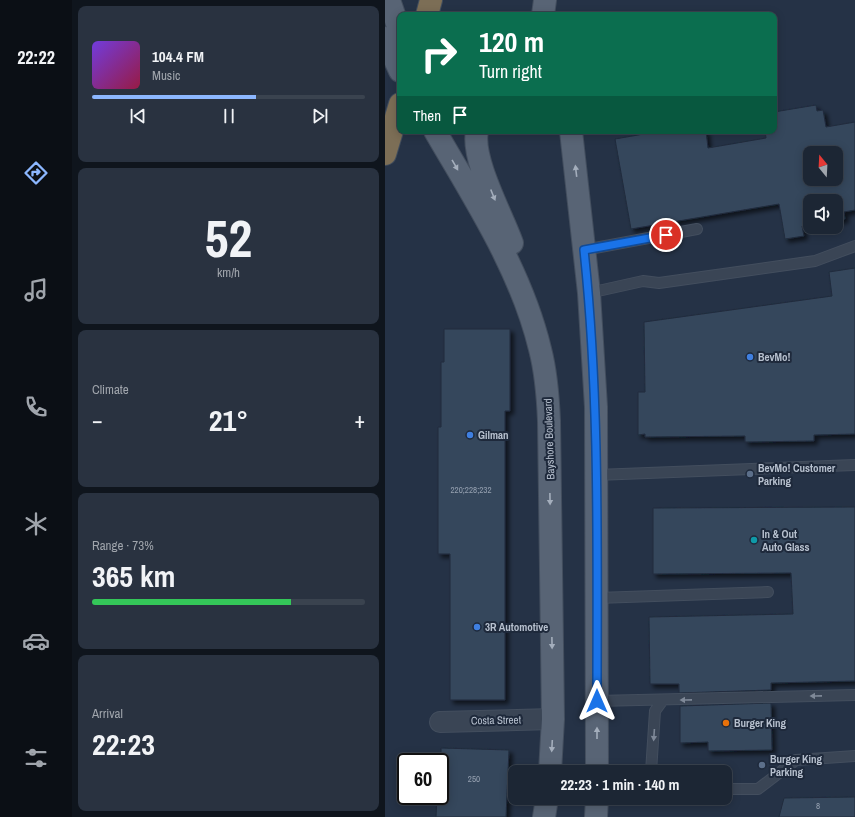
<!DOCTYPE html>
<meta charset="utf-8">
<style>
body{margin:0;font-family:"Archivo Narrow",sans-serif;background:#293240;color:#f1f3f6;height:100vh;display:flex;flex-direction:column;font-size:15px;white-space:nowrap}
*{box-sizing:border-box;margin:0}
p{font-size:13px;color:#a0a5ac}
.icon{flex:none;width:22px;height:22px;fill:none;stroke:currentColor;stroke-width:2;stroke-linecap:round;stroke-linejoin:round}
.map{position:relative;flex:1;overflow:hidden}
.drawer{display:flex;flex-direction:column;gap:6px;padding:6px;background:#0f151d;width:313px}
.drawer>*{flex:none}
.guide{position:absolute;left:12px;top:12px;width:380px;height:122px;border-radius:8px;box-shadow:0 2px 10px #0003,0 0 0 1px #3a434f;background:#0b6e4f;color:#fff;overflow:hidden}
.needle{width:26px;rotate:342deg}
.fabs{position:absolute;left:418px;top:146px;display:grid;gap:8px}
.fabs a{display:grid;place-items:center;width:40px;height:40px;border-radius:8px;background:#1c2634;box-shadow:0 2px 10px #0003,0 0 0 1px #3a434f;font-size:20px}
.speed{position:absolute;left:12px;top:753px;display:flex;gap:8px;font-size:20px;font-weight:700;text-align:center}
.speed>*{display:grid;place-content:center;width:52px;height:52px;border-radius:50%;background:#1c2634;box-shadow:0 2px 10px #0003,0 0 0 1px #3a434f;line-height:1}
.speed .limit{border:2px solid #111;border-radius:6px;background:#fff;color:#111}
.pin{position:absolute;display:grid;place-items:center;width:34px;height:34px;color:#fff;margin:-17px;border:2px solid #fff;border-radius:50%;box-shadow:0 1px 4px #0007}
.me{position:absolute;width:44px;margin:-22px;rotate:0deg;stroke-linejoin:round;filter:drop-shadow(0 0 3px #0008)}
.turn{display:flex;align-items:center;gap:14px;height:84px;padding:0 16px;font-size:18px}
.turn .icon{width:52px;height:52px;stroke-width:2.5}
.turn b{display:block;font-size:28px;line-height:34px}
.then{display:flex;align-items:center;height:38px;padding:0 16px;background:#0003;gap:8px;font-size:15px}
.big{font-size:30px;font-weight:800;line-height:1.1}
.drawer .tile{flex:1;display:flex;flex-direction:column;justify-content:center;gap:6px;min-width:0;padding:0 14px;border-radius:8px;background:#293240}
.drawer .dial{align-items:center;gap:0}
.dial b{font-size:52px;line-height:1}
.song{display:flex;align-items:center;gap:12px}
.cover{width:48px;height:48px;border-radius:6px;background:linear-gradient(135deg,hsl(260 70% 55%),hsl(340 70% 35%))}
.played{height:4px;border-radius:2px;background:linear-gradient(90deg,#8cb7ff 60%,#3a434f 60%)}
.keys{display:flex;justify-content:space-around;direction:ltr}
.heat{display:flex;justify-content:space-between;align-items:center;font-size:22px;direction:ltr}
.charge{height:6px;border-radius:3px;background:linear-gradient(90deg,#34c759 73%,#3a434f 0)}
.trip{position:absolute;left:123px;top:765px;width:224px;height:40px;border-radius:8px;background:#1c2634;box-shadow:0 2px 10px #0003,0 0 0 1px #3a434f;font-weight:800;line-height:40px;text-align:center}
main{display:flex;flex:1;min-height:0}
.dock{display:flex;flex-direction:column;width:72px;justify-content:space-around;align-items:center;background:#0b0f15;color:#a0a5ac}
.dock .icon{width:28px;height:28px}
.dock .active{color:#8cb7ff}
.dock b{font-size:18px;color:#f1f3f6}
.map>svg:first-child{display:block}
.building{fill:#36465c;stroke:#202c3d;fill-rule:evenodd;filter:url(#shadow)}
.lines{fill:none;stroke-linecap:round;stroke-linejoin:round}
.lane-casing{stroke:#434e5e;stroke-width:12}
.street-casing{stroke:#434e5e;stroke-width:22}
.primary-casing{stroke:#434e5e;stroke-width:24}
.highway-casing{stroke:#414d5d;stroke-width:24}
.lane{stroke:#3a4555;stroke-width:10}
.street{stroke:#3a4555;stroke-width:20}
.primary{stroke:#586475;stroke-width:22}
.highway{stroke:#7c6e56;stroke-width:22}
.oneway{fill:#a4aebc}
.oneway2{fill:#7f8998}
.route-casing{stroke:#114b97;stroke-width:10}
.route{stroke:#1a73e8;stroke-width:7}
.shop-dot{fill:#3f7fe0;stroke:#1e293b;stroke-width:1.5}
.service-dot{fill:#5c6f8a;stroke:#1e293b;stroke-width:1.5}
.culture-dot{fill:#0f9aa8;stroke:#1e293b;stroke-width:1.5}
.food-dot{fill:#e8710a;stroke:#1e293b;stroke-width:1.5}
.labels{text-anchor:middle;stroke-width:4;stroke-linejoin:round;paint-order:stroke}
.number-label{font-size:9px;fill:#95a0b0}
.poi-label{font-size:11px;font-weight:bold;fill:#b7c0ce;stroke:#1e293b;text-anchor:start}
.street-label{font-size:11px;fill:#b7c0ce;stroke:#1e293b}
</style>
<main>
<nav class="dock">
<b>22:22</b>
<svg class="icon active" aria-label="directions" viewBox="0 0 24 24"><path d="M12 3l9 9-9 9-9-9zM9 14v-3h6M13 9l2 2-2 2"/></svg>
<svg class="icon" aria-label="music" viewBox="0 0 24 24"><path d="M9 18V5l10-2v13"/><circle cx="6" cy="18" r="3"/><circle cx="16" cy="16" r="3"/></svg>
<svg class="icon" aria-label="phone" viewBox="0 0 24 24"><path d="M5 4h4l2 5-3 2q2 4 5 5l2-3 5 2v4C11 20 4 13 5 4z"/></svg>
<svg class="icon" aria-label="climate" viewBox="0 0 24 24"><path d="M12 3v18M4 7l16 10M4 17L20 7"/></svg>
<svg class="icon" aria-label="car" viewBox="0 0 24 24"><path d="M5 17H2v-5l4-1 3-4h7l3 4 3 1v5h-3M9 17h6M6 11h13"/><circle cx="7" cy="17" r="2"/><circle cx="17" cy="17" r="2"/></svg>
<svg class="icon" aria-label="filters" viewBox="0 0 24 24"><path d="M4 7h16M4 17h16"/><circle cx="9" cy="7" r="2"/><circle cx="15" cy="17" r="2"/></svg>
</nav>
<section class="drawer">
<div class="tile">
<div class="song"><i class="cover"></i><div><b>104.4 FM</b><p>Music</p></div></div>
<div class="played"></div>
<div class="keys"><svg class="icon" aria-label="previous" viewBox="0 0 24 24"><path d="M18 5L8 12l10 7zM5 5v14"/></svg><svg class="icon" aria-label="pause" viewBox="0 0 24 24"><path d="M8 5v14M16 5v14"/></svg><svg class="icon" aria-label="next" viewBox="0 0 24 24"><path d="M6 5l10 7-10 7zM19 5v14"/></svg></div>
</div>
<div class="tile dial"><b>52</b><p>km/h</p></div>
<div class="tile"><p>Climate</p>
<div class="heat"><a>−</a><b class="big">21°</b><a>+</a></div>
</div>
<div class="tile"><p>Range · 73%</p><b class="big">365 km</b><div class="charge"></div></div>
<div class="tile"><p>Arrival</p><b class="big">22:23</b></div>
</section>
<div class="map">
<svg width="470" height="817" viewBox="0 0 470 817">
<defs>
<filter id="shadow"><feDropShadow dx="3.5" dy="3.5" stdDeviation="2" flood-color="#0009"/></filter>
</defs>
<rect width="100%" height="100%" fill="#253246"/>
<path class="building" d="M431,105L432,111L438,110L441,127L470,122V210L459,212L460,219L451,221V201H425V225L417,226L419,236L400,239L394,204L246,229L230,139L276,131H321L323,148L381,138L380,131H389V112ZM425,153H451V179H425Z
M470,268V434L429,435V441L360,442V436L260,437V434L253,435V392H260L259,322L447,296L444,272Z
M59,329H125V411H120V700H65V554H53V427H56V362H59Z
M470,507V681L386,683V690L294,693V684H265L264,617L408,614L406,573L268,574V508Z
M386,703L387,750L323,751V742L295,743V706Z
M56,748L124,750L121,817H51L52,796H55Z
M470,797V817H394L399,798Z"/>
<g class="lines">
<g class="lane-casing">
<path id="lane" d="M199,250L312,229
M204,293L258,281L274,283L430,261L470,246
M211,475L470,465
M212,598L383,592
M212,701L470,695
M266,772L270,711L278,700
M340,789H373L411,760L470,756"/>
</g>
<g class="street-casing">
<path id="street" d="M55,722L168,719"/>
</g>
<g class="primary-casing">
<path id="primary" d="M4,0L15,32
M158,15L160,0
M0,38L15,71
M50,131C90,200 136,270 155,349C161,372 163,397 164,421L168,719L165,772
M92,131C86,159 117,215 127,243
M186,131L204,293L211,407L212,772
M159,817L162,798
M211,817L212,798"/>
</g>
<g class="highway-casing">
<path id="highway" d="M42,15L46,0
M0,154L15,104"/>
</g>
<use href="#lane" class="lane"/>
<use href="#street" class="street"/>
<use href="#primary" class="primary"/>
<use href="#highway" class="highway"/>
</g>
<defs><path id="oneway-solid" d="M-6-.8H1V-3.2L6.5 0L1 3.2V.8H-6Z"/></defs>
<g class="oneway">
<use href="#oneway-solid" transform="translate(70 165) rotate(60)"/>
<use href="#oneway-solid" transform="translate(191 171) rotate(-97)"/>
<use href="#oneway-solid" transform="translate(108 195) rotate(68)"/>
<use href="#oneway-solid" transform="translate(165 499) rotate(89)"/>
<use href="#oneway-solid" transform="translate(167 643) rotate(89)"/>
<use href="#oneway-solid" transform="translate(212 733) rotate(-90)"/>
<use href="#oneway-solid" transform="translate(167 746) rotate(93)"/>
</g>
<g class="oneway2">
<use href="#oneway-solid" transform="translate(431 696) rotate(179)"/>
<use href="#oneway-solid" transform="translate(301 700) rotate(179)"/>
<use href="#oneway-solid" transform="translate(269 735) rotate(94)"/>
</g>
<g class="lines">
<g class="route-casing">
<path id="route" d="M212,701C212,551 215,400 199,250L281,235"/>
</g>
<use href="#route" class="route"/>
</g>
<g class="shop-dot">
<circle cx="365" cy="357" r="4"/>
<circle cx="85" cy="435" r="4"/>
<circle cx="92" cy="627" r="4"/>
</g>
<g class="service-dot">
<circle cx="365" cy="474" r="4"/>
<circle cx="377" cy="765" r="4"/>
</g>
<circle class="culture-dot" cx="369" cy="540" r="4"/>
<circle class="food-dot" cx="341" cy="723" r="4"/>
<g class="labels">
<g class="number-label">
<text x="86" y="493">220;228;232</text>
<text x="89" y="782">250</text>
<text x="433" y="809">8</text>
</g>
<g class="poi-label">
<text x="373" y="361">BevMo!</text>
<text x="93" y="439">Gilman</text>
<text x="373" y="472">BevMo! Customer<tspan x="373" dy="13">Parking</tspan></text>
<text x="377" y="538">In &amp; Out<tspan x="377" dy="13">Auto Glass</tspan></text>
<text x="100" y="631">3R Automotive</text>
<text x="349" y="727">Burger King</text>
<text x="385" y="763">Burger King<tspan x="385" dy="13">Parking</tspan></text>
</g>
<g class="street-label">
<text transform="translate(164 439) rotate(-92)" y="4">Bayshore Boulevard</text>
<text transform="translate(111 720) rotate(-1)" y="4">Costa Street</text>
</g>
</g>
</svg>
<div class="fabs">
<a><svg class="needle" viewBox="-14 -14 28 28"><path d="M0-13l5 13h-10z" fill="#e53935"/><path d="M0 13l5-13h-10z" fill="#a0a5ac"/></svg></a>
<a><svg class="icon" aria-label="sound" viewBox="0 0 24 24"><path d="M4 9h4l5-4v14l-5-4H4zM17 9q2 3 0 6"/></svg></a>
</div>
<div class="speed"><div class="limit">60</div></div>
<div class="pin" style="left:281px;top:235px;background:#d93025"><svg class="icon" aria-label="arrive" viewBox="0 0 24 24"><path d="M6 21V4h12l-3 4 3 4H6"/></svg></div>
<svg class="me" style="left:212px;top:701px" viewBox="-20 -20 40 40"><path d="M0-17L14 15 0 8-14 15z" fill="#1a73e8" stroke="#fff" stroke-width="4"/></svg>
<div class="trip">22:23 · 1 min · 140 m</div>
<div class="guide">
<div class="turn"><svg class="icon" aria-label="right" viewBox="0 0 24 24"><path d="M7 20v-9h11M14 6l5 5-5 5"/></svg><div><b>120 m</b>Turn right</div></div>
<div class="then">Then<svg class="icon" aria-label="arrive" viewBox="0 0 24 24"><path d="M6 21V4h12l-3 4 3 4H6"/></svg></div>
</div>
</div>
</main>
